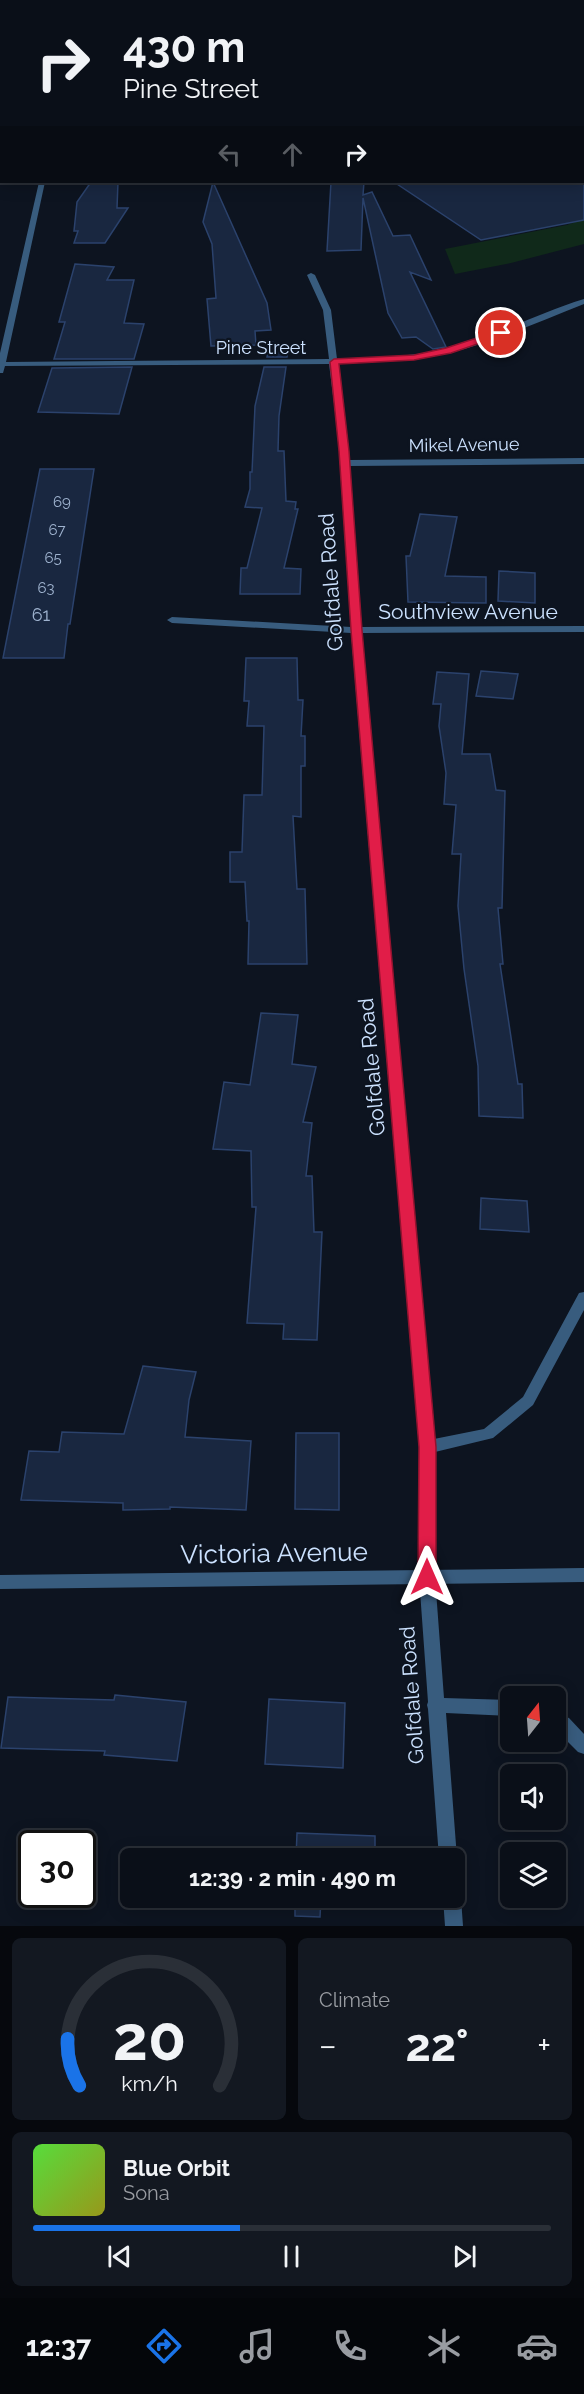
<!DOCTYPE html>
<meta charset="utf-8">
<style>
body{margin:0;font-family:Raleway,sans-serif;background:#131821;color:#f1f3f6;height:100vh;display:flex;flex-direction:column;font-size:22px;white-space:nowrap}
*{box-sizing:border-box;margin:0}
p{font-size:20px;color:#999ca2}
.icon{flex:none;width:33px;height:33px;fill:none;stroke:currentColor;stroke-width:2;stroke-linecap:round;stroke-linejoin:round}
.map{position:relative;height:1926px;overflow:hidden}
.side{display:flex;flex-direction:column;gap:12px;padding:12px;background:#06080d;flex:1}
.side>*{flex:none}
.banner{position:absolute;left:0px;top:0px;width:585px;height:183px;box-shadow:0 3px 15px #0003,0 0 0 2px #2a2f37;background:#0a0f18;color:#f1f3f6;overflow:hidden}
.needle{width:39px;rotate:17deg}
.fabs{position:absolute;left:500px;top:1686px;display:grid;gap:12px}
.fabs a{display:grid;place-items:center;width:66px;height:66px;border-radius:9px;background:#0a0f18;box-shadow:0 3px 15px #0003,0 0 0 2px #2a2f37;font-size:30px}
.speed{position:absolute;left:18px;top:1830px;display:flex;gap:12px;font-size:30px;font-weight:700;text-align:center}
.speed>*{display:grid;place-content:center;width:78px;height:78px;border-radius:50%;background:#0a0f18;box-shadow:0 3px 15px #0003,0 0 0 2px #2a2f37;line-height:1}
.speed .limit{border:3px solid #111;border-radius:9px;background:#fff;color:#111}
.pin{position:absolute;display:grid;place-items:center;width:51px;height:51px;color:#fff;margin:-26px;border:3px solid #fff;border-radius:50%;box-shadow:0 2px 6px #0007}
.me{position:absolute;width:66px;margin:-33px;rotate:0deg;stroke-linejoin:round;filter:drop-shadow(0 0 4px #0008)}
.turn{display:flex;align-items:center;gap:21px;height:126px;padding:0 24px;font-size:27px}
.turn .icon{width:78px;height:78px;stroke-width:2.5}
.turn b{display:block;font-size:42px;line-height:51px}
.lanes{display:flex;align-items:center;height:57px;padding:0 24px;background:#0003;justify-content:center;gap:30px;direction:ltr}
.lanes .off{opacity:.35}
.big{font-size:45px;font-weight:700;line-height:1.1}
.side .card{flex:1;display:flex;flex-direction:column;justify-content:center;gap:9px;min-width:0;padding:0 21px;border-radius:9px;background:#131821}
.side .dial{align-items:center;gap:0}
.dial svg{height:156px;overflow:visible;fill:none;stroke:#2a2f37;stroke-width:7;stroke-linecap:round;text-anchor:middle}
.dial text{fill:#f1f3f6;stroke:none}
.song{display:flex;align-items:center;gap:18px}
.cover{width:72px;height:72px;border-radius:9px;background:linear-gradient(135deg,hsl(110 70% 55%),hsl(60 70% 35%))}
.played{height:6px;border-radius:3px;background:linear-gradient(90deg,#1a73e8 40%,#2a2f37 40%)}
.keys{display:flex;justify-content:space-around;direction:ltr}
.heat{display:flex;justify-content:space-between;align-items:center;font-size:33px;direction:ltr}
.side .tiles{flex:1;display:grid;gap:12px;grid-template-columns:1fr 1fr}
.card:last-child{grid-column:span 2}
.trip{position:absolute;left:120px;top:1848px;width:345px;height:60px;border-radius:9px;background:#0a0f18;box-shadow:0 3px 15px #0003,0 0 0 2px #2a2f37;font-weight:700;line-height:60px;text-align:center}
.tabs{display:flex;height:96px;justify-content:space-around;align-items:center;background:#04060a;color:#999ca2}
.tabs .icon{width:42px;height:42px}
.tabs .selected{color:#1a73e8}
.tabs b{font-size:27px;color:#f1f3f6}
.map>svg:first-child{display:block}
.green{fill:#10291a}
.building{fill:#192740;stroke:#2b426c;stroke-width:1.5}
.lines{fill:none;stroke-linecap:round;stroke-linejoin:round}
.minor{fill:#385c7e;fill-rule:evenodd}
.tertiary{fill:#385c7e;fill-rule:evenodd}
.route{fill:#e11d48;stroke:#92132f;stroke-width:1.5}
.labels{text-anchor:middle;stroke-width:4.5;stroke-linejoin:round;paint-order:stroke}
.far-number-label{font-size:15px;fill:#9fb3cf}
.far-street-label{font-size:18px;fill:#cce2ff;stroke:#0d1420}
.number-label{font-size:18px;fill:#9fb3cf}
.street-label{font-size:21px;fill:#cce2ff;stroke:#0d1420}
.near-street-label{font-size:26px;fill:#cce2ff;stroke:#0d1420}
</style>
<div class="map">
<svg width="584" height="1926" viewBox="0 0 584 1926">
<rect width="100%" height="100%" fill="#0d1420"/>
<path class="green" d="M584,219V244L511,263L455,274L445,249L567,225Z"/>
<path class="building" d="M91,182H118L117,208H128L105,243H74L78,231H74L77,202Z
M213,182L267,303L271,330L255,331L256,345L211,346L207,299L216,298L212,244L203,222Z
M331,182H364L363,195L372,192L393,236L410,235L431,280L410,272L446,347L433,349L416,337L402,338L388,313L363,198L361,250L327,251Z
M394,182H584V220L481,240Z
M75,264L114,267L107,280H134L124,323L144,324L134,359H54L65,322H59Z
M270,342L289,345L287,357H267Z
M132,367L119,414L38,412L52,368Z
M264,367H286L279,416L278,451H284L286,501L296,502L295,509H298L284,568L301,569L300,594H240L241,568H247L262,508L245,507L250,489V472H252L255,406Z
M40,469H94L70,624H68L64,658H3Z
M420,514L457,517L445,576L486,577V603L408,602L406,556H410Z
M499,571L535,573V603L498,601Z
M246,658H297L298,700H303L301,736H305V766H301V817L293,816L297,889H305L307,964H248L249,921H247L245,882H230V852H242L244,795H262L264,726H247L249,701H244Z
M481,671L518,674L513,699L476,696Z
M437,672L469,674L462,754H490L496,790L505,791L502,908H498L503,964H500L518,1084H522L523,1118L479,1116L478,1066L464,969L458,906L461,854H452L456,805L444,804L446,773L439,726L441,704H433Z
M261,1013L298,1015L292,1064L316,1067L303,1122L312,1123L306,1176H312L314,1232H322L317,1340L283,1339L284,1324L247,1323L256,1207H252L251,1151L213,1149L224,1082L250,1085Z
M481,1198L527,1201L529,1232L480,1229Z
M143,1366L196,1372L189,1400L185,1437L251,1441L246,1510L170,1507V1509L123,1510V1503L21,1500L29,1451L59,1452L62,1432L124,1434Z
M296,1433H339V1510L295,1509Z
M115,1695L186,1702L177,1761L104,1755L105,1751L1,1748L8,1697L114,1700Z
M269,1699L345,1703L343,1768L265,1764Z
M297,1833L375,1836V1858H296Z
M295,1898H321L320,1917L295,1916Z"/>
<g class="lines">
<path class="minor" d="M126,0H132V2H126Z
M0,7H2V11H0Z
M0,90H2V94H0Z
M39,182H45L6,362L329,359L323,310L307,275L311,273L315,275L331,310L337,359C373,357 411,357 446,349C494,338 537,313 584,299V304C540,321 495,342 449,353C412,362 374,361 337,363L349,460L584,458V464L349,466L361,627L584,626V632L361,633L434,1439L484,1429L523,1397L579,1293L584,1292V1310L533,1405L493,1438L435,1452V1577L444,1698L510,1700V1716L446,1713L457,1858L454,1864V1858H439L428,1709L427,1705L428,1702L419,1577V1447L351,633L172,623L167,620L172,617L351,627L340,451L329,364L5,366L3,373H0V353Z
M555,1713L569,1718L584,1734V1754L578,1752L555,1729Z
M454,1890L458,1892L461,1898L463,1926H445L443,1898H454Z"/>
<path class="tertiary" d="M584,1568V1582L0,1589V1575Z"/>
</g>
<path class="route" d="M501,330L505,333L504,335L451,353L414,360L339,364L349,451L362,630L436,1447V1577L434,1583L427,1585L421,1583L418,1577L419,1447L351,630L339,451L330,362L334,359L414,355L446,348Z"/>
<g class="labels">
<g class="far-number-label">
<text x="62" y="507">69</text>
<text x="57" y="535">67</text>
<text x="53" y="563">65</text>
<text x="46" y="593">63</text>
</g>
<g class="far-street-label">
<text x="261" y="354">Pine Street</text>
<text transform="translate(464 445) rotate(-1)" y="6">Mikel Avenue</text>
</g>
<g class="number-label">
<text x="41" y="621">61</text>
</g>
<g class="street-label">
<text transform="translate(331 582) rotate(-94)" y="7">Golfdale Road</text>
<text x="468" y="619">Southview Avenue</text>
<text transform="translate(372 1067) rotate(-95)" y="7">Golfdale Road</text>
<text transform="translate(412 1695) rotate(-94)" y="7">Golfdale Road</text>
</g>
<g class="near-street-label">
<text transform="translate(274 1553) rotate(-1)" y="9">Victoria Avenue</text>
</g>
</g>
</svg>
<div class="fabs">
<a><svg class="needle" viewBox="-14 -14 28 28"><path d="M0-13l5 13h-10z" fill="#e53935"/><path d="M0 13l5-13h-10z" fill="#999ca2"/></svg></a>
<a><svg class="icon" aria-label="sound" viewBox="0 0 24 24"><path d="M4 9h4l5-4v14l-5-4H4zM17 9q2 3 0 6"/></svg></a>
<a><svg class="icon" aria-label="layers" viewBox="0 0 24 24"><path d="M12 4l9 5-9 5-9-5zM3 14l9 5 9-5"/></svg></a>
</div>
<div class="speed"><div class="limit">30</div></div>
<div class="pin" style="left:501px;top:333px;background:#d93025"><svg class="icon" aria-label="arrive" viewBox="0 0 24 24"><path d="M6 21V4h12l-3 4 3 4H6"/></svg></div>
<svg class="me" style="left:427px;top:1577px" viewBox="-20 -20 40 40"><path d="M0-17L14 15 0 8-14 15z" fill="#e11d48" stroke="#fff" stroke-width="4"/></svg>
<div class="trip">12:39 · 2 min · 490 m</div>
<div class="banner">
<div class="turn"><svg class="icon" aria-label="right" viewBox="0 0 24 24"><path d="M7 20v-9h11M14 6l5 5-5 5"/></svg><div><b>430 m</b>Pine Street</div></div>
<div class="lanes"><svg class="icon off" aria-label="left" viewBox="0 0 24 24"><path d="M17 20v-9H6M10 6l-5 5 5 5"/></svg><svg class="icon off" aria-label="ahead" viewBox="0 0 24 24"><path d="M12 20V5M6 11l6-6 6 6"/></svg><svg class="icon" aria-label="right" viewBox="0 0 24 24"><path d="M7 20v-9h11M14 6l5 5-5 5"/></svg></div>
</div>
</div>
<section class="side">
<div class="tiles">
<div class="card dial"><svg viewBox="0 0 100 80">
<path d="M14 69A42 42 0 1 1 86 69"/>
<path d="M14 69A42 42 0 0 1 8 45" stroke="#1a73e8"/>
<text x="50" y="56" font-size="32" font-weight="700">20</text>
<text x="50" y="72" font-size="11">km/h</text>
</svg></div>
<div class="card"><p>Climate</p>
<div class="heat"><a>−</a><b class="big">22°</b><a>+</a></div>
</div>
<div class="card">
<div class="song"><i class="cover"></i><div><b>Blue Orbit</b><p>Sona</p></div></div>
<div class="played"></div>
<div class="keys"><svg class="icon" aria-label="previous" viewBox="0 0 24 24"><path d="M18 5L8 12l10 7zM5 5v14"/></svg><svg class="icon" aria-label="pause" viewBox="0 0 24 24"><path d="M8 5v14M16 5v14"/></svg><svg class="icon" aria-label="next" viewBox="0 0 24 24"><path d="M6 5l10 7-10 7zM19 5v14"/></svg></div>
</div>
</div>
</section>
<nav class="tabs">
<b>12:37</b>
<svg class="icon selected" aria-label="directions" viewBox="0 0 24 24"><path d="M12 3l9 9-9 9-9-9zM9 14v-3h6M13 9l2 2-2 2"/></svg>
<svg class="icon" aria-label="music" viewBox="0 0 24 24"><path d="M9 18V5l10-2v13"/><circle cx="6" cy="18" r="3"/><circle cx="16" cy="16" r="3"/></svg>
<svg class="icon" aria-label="phone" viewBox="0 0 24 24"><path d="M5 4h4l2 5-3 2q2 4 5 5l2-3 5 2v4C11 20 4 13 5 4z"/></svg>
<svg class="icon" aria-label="climate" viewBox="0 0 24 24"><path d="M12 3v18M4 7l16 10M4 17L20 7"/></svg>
<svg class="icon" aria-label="car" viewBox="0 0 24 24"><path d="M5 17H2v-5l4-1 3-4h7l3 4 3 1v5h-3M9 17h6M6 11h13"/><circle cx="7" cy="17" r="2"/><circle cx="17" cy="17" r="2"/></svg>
</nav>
